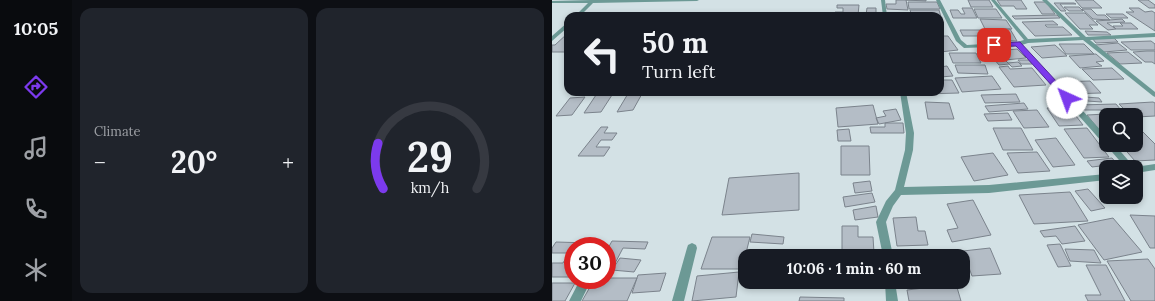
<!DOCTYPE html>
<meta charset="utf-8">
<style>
body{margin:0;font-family:Lora,serif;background:#20242c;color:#f1f3f6;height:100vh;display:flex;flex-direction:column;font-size:15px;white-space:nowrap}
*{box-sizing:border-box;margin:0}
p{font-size:13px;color:#9ea1a6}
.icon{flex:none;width:22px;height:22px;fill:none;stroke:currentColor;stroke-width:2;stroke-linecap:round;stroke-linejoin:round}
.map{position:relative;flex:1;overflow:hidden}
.panel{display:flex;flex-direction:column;gap:8px;padding:8px;background:#0d0f14;width:480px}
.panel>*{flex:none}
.banner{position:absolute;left:12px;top:12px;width:380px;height:84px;border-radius:12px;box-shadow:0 2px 6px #0003;background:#171b24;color:#f1f3f6;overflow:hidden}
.fabs{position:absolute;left:547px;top:108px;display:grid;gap:8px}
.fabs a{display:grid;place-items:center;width:44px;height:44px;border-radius:8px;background:#171b24;box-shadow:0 2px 6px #0003;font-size:20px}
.speed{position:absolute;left:12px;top:237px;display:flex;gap:8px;font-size:20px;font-weight:700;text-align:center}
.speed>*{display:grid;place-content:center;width:52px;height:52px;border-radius:50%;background:#171b24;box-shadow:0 2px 6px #0003;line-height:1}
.speed .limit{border:6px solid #d22;background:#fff;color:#111}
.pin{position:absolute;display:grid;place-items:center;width:34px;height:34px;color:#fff;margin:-17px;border-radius:8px;box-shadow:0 2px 6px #0006}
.me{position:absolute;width:44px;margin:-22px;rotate:317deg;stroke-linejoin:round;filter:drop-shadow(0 0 3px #0008)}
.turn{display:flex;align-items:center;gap:14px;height:84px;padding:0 12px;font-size:18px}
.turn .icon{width:52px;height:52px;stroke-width:2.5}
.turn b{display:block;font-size:28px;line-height:34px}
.big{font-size:30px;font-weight:700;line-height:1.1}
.panel .widget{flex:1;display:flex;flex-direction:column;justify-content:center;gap:6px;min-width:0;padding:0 14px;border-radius:12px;background:#20242c}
.panel .dial{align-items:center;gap:0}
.dial svg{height:104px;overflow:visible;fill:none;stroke:#363941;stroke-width:7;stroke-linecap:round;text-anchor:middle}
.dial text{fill:#f1f3f6;stroke:none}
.heat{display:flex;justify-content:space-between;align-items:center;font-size:22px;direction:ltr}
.panel .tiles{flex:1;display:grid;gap:8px;grid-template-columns:repeat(2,1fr)}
.trip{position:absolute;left:186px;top:249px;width:232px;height:40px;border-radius:12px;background:#171b24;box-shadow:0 2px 6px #0003;font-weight:700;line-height:40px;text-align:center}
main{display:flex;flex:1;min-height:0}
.menu{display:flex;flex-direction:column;width:72px;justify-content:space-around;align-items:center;background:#090b0e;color:#9ea1a6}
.menu .icon{width:28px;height:28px}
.menu .on{color:#7c3aed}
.menu b{font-size:18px;color:#f1f3f6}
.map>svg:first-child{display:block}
.building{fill:#b4bdc6;stroke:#7b838c}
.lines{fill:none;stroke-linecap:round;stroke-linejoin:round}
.street{fill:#6c9995;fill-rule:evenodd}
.route{fill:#7c3aed;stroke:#51269a}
</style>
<main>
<nav class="menu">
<b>10:05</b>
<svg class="icon on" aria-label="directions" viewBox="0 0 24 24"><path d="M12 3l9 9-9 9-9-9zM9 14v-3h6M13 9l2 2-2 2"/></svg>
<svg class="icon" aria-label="music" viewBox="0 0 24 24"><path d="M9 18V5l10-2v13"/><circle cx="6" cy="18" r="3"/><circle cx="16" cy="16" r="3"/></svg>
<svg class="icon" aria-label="phone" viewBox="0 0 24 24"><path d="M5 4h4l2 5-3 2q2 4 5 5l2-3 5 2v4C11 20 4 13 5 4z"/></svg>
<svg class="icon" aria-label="climate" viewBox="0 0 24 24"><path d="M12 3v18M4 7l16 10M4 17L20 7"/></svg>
</nav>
<section class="panel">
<div class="tiles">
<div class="widget"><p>Climate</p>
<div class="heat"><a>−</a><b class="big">20°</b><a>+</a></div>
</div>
<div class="widget dial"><svg viewBox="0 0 100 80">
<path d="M14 69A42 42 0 1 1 86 69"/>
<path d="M14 69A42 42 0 0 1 10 34" stroke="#7c3aed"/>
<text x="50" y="56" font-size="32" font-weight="700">29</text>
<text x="50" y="72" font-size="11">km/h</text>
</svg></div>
</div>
</section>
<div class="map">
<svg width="603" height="301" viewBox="0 0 603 301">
<rect width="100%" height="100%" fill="#d3e1e5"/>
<path class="building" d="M344,0H374V1L354,0L356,10L335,9L334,4H344Z
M416,0H437L441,7H419Z
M445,0H469L475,9H464L462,6H449Z
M523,0H541L550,8H530Z
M586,0H596L603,5V8H597Z
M356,2H385L388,9H357Z
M482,2H494L503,14H490Z
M502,3H522L524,4H508L514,11H509Z
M285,5H307L306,15H282L283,12H291V8H285Z
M512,7H527L531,11H517Z
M315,8H324V15H314Z
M410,8H420L425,18H401L398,10H406L409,14H413Z
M577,8H587L593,12L600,11L603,13V31L574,12H582Z
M422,9H444L450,18H426Z
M530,9H539L545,15H553L558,20L541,19Z
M358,10H387L389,17L360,16Z
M513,13H533L546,25H537L541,29H528Z
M554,14H571L576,18H559Z
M505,15L508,18L463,19L460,16Z
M428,19L454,20L460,29H433Z
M570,19L573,22L555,23L564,29L556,30L544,21Z
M501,21L506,25H493L495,27H511L520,35L483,36L470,22Z
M568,23H579L586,29H564L561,26H571Z
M435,29H458L465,41L440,40Z
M408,30H433L437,36H411Z
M533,31L555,32L559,35H536Z
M16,33V52H0V45H3Z
M388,36H396L406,50L388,52Z
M561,37L566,42L544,43L540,38Z
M599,41L603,44V50H579L569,42Z
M566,43L575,50L552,52L543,45Z
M507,44H532L542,54H514Z
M503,45L515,56L490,58L479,47Z
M465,49L474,58L453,60L457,64L447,65L436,52Z
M595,51H603V64L600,62H593L581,52Z
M576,52L590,63L568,64L555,53Z
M397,53H424L429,63H401Z
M544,54L552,61L544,62L550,66L528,68L517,56Z
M466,60H477L480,64H469Z
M466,62L470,66L460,67L456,63Z
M403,65H433L436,74L406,73Z
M395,66L401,76L388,77V67Z
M456,66L458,69L480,68L494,85L462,87L447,67Z
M560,68L572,79L541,80L530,69Z
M440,76L449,89L410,92L403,78Z
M388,80H400L407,93L371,94L370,92H388Z
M538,81L549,93L515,94L505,82Z
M77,92H91L81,110L65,112Z
M464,94L468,102L433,103L429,95Z
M44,95H60L49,112L32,113Z
M33,97L20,115L4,116L18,98Z
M533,97L547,98L550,102L535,101Z
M373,102L397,103L402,119H376Z
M601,102L603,103V116L584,117V115H578L567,104Z
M472,103L476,109L437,112L433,106Z
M564,104L569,110H530L526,105Z
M321,105L326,124L286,127L284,108Z
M517,107L531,125L507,126L495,108Z
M344,109L349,120L327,124L324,118L334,116L331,111Z
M485,110L497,127L472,128L461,111Z
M456,113L460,120L436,121L432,114Z
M574,113L575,115H554V130L548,131L535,115Z
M333,123H351L352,133H319L318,127H333Z
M49,127H56L52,133H65L60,140H49L44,147H58L52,156H26Z
M441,128H469L481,150H451Z
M535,128L557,157L532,158L512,129Z
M297,129L299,141H286L285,130Z
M584,130H589L603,144V160L583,161L569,145H584Z
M504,138L523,165L501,167L483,140Z
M289,146H317L318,175H289Z
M485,152L498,171L466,173L455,153Z
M441,153L456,175L422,181L409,157Z
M560,158L565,164L540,167L535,161Z
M247,173V210L170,215L177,178Z
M318,181L320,191L303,193L301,183Z
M536,189L553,208L539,211L523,191Z
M518,192L536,221L482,224L467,195Z
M320,193L323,202L293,207L291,197Z
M421,200L439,235L400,242L395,230L406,228L395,204Z
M324,206L326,217L303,220L301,210Z
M578,215L603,216V248H598Z
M364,217L366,231H373L376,245L345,246L341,218Z
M561,218L590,252L552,260L526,225Z
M290,226H306V237H321L322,253H290Z
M523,226L533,241L510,244L504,236L492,237L488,231Z
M200,234L232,237L231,244L198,242Z
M160,237H198L190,269H149Z
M60,241L96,242L93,249L71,248L58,273H55V250Z
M4,242L39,243L38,246H21V274L19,277H0V263H11L17,253H0V248Z
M508,244L519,266L506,267L495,245Z
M438,248L449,274L420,276L411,251Z
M513,249L542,250L549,263L518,261Z
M230,252V256H197V254Z
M68,258L89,260L82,272L60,270Z
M596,259L603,269V301H579L555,261Z
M534,265H554L573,301H536L533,295H549Z
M187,272L184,297L140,301L145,276Z
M114,273L108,291L80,293L86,275Z
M55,278H85L75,301H30L42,280H55Z
M287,282H305V285H287Z
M0,283H23L13,301H0Z
M404,284L409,301H357L355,290Z
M248,297L292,298V301H247Z"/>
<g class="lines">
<path class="street" d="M39,0H147L145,1L41,3L28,16H23L36,3H0V1Z
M329,0H333L335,16H331Z
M384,0H388L409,40L415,45L465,42L472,40L439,0H443L476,39L528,37L490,0H495L534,37L603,33V37L538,40L603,92V97L601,96L531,40L476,43L470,45L554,136V144L551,143L465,46L412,48L404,41Z
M16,22V27L0,41V36Z
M348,92H354L362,133L361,150L352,187L437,185L554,174V180L437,193L349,195L341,206L334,222L341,256H331L324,222L334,201L343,190L353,150L354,133Z
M554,145H563L582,167H573Z
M603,164V170L584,173L583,167Z
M140,243L144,245L145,248L132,301H120L135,248L136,245Z
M28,280H39L29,301H17Z
M333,282H343L346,301H334Z"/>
</g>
<path class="route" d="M466,42H468L518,96V99H512L464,46L442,47L439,45L442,43Z"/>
</svg>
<div class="fabs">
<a><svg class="icon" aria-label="search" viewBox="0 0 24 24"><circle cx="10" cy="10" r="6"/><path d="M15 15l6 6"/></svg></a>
<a><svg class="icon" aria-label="layers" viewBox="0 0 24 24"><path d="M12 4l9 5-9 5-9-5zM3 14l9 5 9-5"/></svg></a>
</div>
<div class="speed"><div class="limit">30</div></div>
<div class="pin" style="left:442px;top:45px;background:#d93025"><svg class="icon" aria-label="arrive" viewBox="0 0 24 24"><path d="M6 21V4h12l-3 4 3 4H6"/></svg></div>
<svg class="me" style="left:515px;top:98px" viewBox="-20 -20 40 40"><circle r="19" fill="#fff"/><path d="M0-13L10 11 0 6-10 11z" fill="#7c3aed"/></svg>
<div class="trip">10:06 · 1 min · 60 m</div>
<div class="banner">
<div class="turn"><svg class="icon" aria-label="left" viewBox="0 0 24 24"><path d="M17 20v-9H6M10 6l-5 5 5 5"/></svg><div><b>50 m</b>Turn left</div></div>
</div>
</div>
</main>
